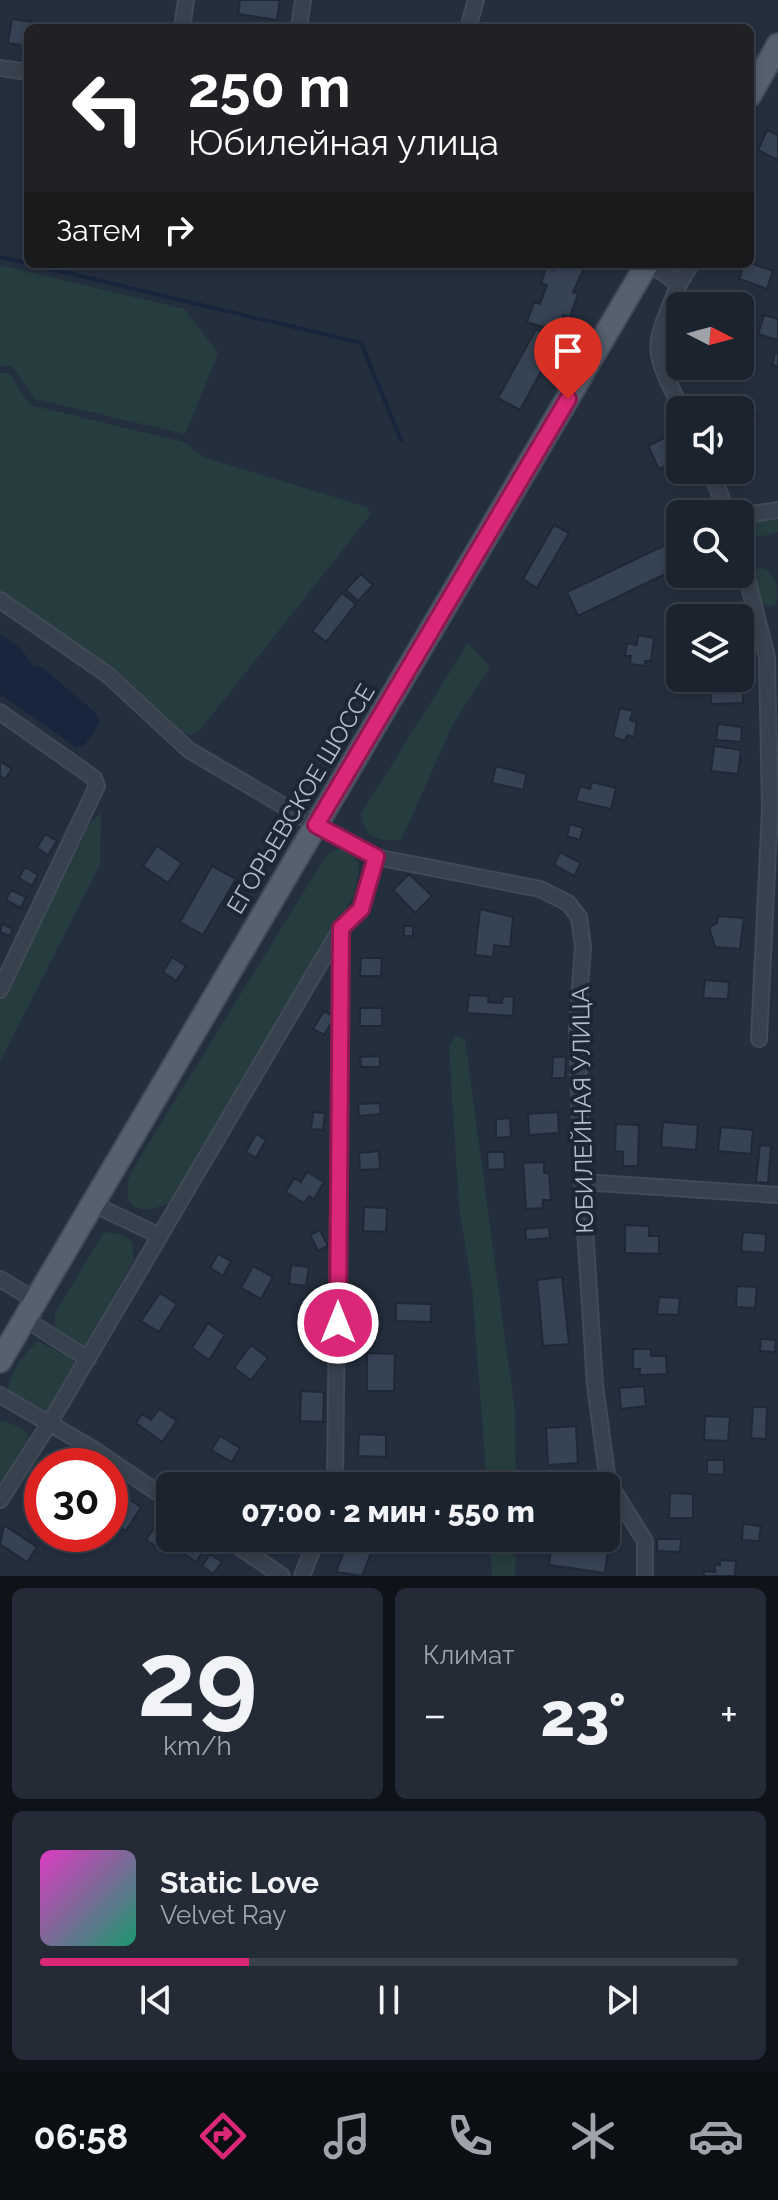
<!DOCTYPE html>
<html lang="ru">
<meta charset="utf-8">
<style>
body{margin:0;font-family:Raleway,sans-serif;background:#242b36;color:#f1f3f6;height:100vh;display:flex;flex-direction:column;font-size:30px;white-space:nowrap}
*{box-sizing:border-box;margin:0}
p{font-size:26px;color:#a0a4aa}
.icon{flex:none;width:44px;height:44px;fill:none;stroke:currentColor;stroke-width:2;stroke-linecap:round;stroke-linejoin:round}
.map{position:relative;height:1576px;overflow:hidden}
.sheet{display:flex;flex-direction:column;gap:12px;padding:12px;background:#0f1319;flex:1}
.sheet>*{flex:none}
.top-card{position:absolute;left:24px;top:24px;width:730px;height:244px;border-radius:12px;box-shadow:0 4px 12px #0003,0 0 0 2px #39404a;background:#202124;color:#fff;overflow:hidden}
.needle{width:52px;rotate:96deg}
.fabs{position:absolute;left:666px;top:292px;display:grid;gap:16px}
.fabs a{display:grid;place-items:center;width:88px;height:88px;border-radius:12px;background:#1b232e;box-shadow:0 4px 12px #0003,0 0 0 2px #39404a;font-size:40px}
.speed{position:absolute;left:24px;top:1448px;display:flex;gap:16px;font-size:40px;font-weight:700;text-align:center}
.speed>*{display:grid;place-content:center;width:104px;height:104px;border-radius:50%;background:#1b232e;box-shadow:0 4px 12px #0003,0 0 0 2px #39404a;line-height:1}
.speed .limit{border:12px solid #d22;background:#fff;color:#111}
.pin{position:absolute;display:grid;place-items:center;width:68px;height:68px;color:#fff;margin:-82px -34px;border-radius:50% 50% 50% 0;rotate:-45deg;box-shadow:0 0 8px #0007}
.pin .icon{rotate:45deg}
.me{position:absolute;width:88px;margin:-44px;rotate:0deg;stroke-linejoin:round;filter:drop-shadow(0 0 6px #0008)}
.turn{display:flex;align-items:center;gap:28px;height:168px;padding:0 32px;font-size:36px}
.turn .icon{width:104px;height:104px;stroke-width:2.5}
.turn b{display:block;font-size:56px;line-height:68px}
.then{display:flex;align-items:center;height:76px;padding:0 32px;background:#0003;gap:16px;font-size:30px}
.big{font-size:60px;font-weight:800;line-height:1.1}
.sheet .card{flex:1;display:flex;flex-direction:column;justify-content:center;gap:12px;min-width:0;padding:0 28px;border-radius:12px;background:#242b36}
.sheet .dial{align-items:center;gap:0}
.dial b{font-size:104px;line-height:1}
.song{display:flex;align-items:center;gap:24px}
.cover{width:96px;height:96px;border-radius:12px;background:linear-gradient(135deg,hsl(310 70% 55%),hsl(160 70% 35%))}
.played{height:8px;border-radius:4px;background:linear-gradient(90deg,#db2777 30%,#39404a 30%)}
.keys{display:flex;justify-content:space-around;direction:ltr}
.heat{display:flex;justify-content:space-between;align-items:center;font-size:44px;direction:ltr}
.sheet .tiles{flex:1;display:grid;gap:12px;grid-template-columns:1fr 1fr}
.card:last-child{grid-column:span 2}
.trip{position:absolute;left:156px;top:1472px;width:464px;height:80px;border-radius:12px;background:#1b232e;box-shadow:0 4px 12px #0003,0 0 0 2px #39404a;font-weight:800;line-height:80px;text-align:center}
.dock{display:flex;height:128px;justify-content:space-around;align-items:center;background:#0b0e12;color:#a0a4aa}
.dock .icon{width:56px;height:56px}
.dock .active{color:#db2777}
.dock b{font-size:36px;color:#f1f3f6}
.map>svg:first-child{display:block}
.green{fill:#263c3f}
.water{fill:#17263c}
.lines{fill:none;stroke-linecap:round;stroke-linejoin:round}
.stream{stroke:#17263c;stroke-width:4}
.building{fill:#364354;stroke:#1f2835;stroke-width:2}
.minor-casing{stroke:#414a57;stroke-width:18}
.primary-casing{stroke:#414a57;stroke-width:26}
.minor{stroke:#38414e;stroke-width:14}
.primary{stroke:#56606e;stroke-width:22}
.route-casing{stroke:#8e194d;stroke-width:20}
.route{stroke:#db2777;stroke-width:14}
.labels{text-anchor:middle;stroke-width:8;stroke-linejoin:round;paint-order:stroke}
.street-label{font-size:24px;fill:#b4bcc9;stroke:#1d2633}
</style>
<div class="map">
<svg width="778" height="1576" viewBox="0 0 778 1576">
<rect width="100%" height="100%" fill="#242f3e"/>
<path class="green" d="M0,265L184,309L218,353L185,434L35,399L12,366H0Z
M0,373H9L30,405L184,442L203,457L367,507L371,514L200,730L191,735L182,732C127,676 66,634 0,592Z
M778,516V532L759,537L748,533L749,524Z
M760,567C776,573 778,586 777,603L770,607L761,603L754,573Z
M468,643L490,667L453,724L401,840C380,842 363,838 361,814Z
M101,813L100,864L0,1062V1003L83,830Z
M340,848L351,853L359,864L355,893L244,1091L169,1203C138,1217 119,1207 131,1172L327,854Z
M456,1035L465,1040L515,1412L516,1486H487L472,1287L459,1206L449,1047Z
M104,1232L120,1234L132,1242L134,1259L86,1345L80,1347L55,1327V1313Z
M38,1341L72,1359L77,1368L53,1407L40,1414L8,1397C7,1375 22,1356 38,1341Z
M3,1420C17,1427 32,1429 31,1446L0,1493V1422Z
M490,1538H516L515,1576H492Z"/>
<path class="water" d="M0,634L22,650L33,666L42,667L97,714L99,723L85,745L76,747L0,694Z"/>
<g class="lines">
<path class="stream" d="M0,257L28,263
M30,264L361,343L401,440"/>
</g>
<path class="building" d="M240,0H280L277,20L238,14Z
M12,19L48,24V28H28V46L8,43Z
M767,130L778,135V160L758,150Z
M750,263L773,271L767,289L739,279L744,264Z
M556,264H586L573,292L578,294L570,317L563,315L557,332L527,322L534,302L540,304L547,285L541,283L546,268L554,270Z
M764,315L778,319V340L758,334Z
M536,329L558,341L520,410L498,398Z
M775,352L778,353V367L772,365Z
M740,411L758,416L750,447L740,444Z
M664,438L667,444L677,439L680,459L659,469L648,446Z
M554,525L569,533L537,588L523,579Z
M680,538V567L578,616L567,592Z
M361,574L373,585L358,601L346,590Z
M342,593L356,604L326,642L312,631Z
M638,635L654,638L651,661H645V666L630,664L631,656H625L627,643L637,645Z
M743,680V703L711,704L710,681Z
M620,708L633,711L630,720L637,722L634,737L627,735L625,741L613,737Z
M718,724L742,727L741,742L716,740Z
M714,746L741,750L738,774L711,771Z
M0,761L12,769L5,779L0,776Z
M496,766L527,774L523,790L492,783Z
M592,782L616,788L611,809L576,801L580,786L590,789Z
M570,824L583,828L580,840L567,836Z
M45,834L57,841L48,855L37,848Z
M157,846L182,863L168,883L143,866Z
M560,852L581,863L574,876L554,865Z
M212,866L236,879L203,935L180,922Z
M25,867L38,875L32,886L19,878Z
M409,874L432,896L415,913L393,890Z
M11,890L26,897L21,908L6,900Z
M480,909L513,917L510,947L494,945L493,957L475,955Z
M718,916L744,918L740,949L715,947L709,927L717,923Z
M2,924L13,929L10,936L0,932Z
M404,926H413V936H404Z
M172,957L186,966L176,981L163,972Z
M361,958H382L381,976H360Z
M705,980L729,982L728,999L703,998Z
M469,995L489,996L488,1002L502,1003L503,996L514,997L513,1016L467,1013Z
M360,1008H382V1026H360Z
M324,1011L335,1017L324,1035L313,1029Z
M380,1056V1067H361L360,1057Z
M553,1057H566L565,1078H552Z
M380,1103L381,1114L359,1116L358,1104Z
M313,1112L325,1113L323,1130L311,1129Z
M558,1112L559,1133L529,1135L528,1114Z
M510,1118L511,1137L496,1138V1119Z
M663,1122L698,1125L696,1150L661,1147Z
M616,1124L639,1125L638,1166H623V1152L615,1151Z
M721,1127L753,1130L751,1154L718,1151Z
M256,1134L266,1140L256,1158L246,1152Z
M760,1145L771,1146L768,1183L756,1182Z
M379,1151L380,1169L360,1170L359,1153Z
M487,1152H504L505,1169L488,1170Z
M544,1162V1173H549L551,1200H543V1208L526,1209L523,1163Z
M307,1172L324,1182L314,1199L309,1196L304,1203L286,1192L294,1178L301,1182Z
M364,1207L387,1208L386,1232L363,1231Z
M625,1225L649,1226V1236H659V1254L625,1253Z
M549,1227L550,1238L526,1240L525,1229Z
M320,1230L328,1246L318,1251L310,1235Z
M743,1232L766,1234L765,1253L741,1251Z
M218,1254L231,1261L223,1276L210,1268Z
M291,1265L309,1267L306,1286L289,1284Z
M253,1266L273,1277L261,1299L241,1288Z
M562,1277L569,1344L543,1346L537,1280Z
M737,1286L757,1287L755,1308L736,1307Z
M160,1293L177,1304L159,1332L141,1321Z
M659,1297L680,1298L678,1315L657,1314Z
M396,1303L431,1304V1322L396,1321Z
M310,1317H324V1338H310Z
M208,1323L225,1335L209,1360L192,1348Z
M761,1339L776,1340L775,1352L760,1351Z
M251,1345L268,1358L251,1380L234,1368Z
M633,1349H651V1356H666L667,1374L640,1375V1369H633Z
M367,1353L395,1354L394,1391H367Z
M644,1386L646,1406L621,1409L619,1388Z
M301,1391L324,1392L323,1422L300,1421Z
M753,1407H767L766,1439L751,1438Z
M159,1409L177,1421L162,1442L136,1423L142,1414L151,1420Z
M705,1416L730,1417L728,1441L704,1440Z
M576,1426L578,1463L548,1465L546,1428Z
M359,1434L386,1435V1457L358,1456Z
M220,1436L240,1448L232,1462L211,1450Z
M707,1460H724V1475L707,1474Z
M670,1493L693,1494V1518H669Z
M127,1498L141,1507L126,1531L111,1522Z
M160,1519L170,1526L171,1538L163,1551L146,1540Z
M743,1524L761,1526L759,1541L742,1540Z
M4,1525L37,1547L27,1562L0,1544Z
M610,1537L605,1573L549,1565L551,1549L580,1553L582,1538Z
M263,1538H296L287,1554Z
M657,1539H681L680,1552L657,1551Z
M347,1543L371,1553L362,1576L336,1572Z
M191,1544L203,1552L196,1562L184,1554Z
M210,1554L222,1562L213,1574L202,1566Z
M720,1560L736,1561L735,1576H704V1571L715,1572V1564L720,1565Z"/>
<g class="lines">
<g class="minor-casing">
<path id="minor" d="M182,28L186,0
M299,28L303,0
M468,28L476,0
M0,68L28,72
M650,264L679,284C652,350 650,346 682,410
M679,284L691,264
M710,470L728,514
M740,516L778,510
M740,551L767,657L770,809L759,1039
M0,600L108,675L189,750L316,825L376,857L540,889L568,903L579,917L583,947L577,1028L582,1182L595,1385L608,1482L645,1541V1576
M0,712L94,778L97,786L0,990
M582,1182L778,1195
M91,1203L160,1236
M0,1279L35,1300
M25,1319L88,1359
M0,1395L90,1447L170,1501
M335,1486L341,928L361,909L376,857
M0,1500L49,1424L341,928
M226,1538L282,1576
M302,1576L317,1538"/>
</g>
<g class="primary-casing">
<path id="primary" d="M750,95L778,45
M0,1361L647,264"/>
</g>
<use href="#minor" class="minor"/>
<use href="#primary" class="primary"/>
</g>
<g class="lines">
<g class="route-casing">
<path id="route" d="M338,1323L341,928L361,909L376,857L316,825L568,399"/>
</g>
<use href="#route" class="route"/>
</g>
<g class="labels">
<g class="street-label">
<text transform="translate(301 799) rotate(-59)" y="8">ЕГОРЬЕВСКОЕ ШОССЕ</text>
<text transform="translate(583 1110) rotate(-91)" y="8">ЮБИЛЕЙНАЯ УЛИЦА</text>
</g>
</g>
</svg>
<div class="fabs">
<a><svg class="needle" viewBox="-14 -14 28 28"><path d="M0-13l5 13h-10z" fill="#e53935"/><path d="M0 13l5-13h-10z" fill="#a0a4aa"/></svg></a>
<a><svg class="icon" aria-label="sound" viewBox="0 0 24 24"><path d="M4 9h4l5-4v14l-5-4H4zM17 9q2 3 0 6"/></svg></a>
<a><svg class="icon" aria-label="search" viewBox="0 0 24 24"><circle cx="10" cy="10" r="6"/><path d="M15 15l6 6"/></svg></a>
<a><svg class="icon" aria-label="layers" viewBox="0 0 24 24"><path d="M12 4l9 5-9 5-9-5zM3 14l9 5 9-5"/></svg></a>
</div>
<div class="speed"><div class="limit">30</div></div>
<div class="pin" style="left:568px;top:399px;background:#d93025"><svg class="icon" aria-label="arrive" viewBox="0 0 24 24"><path d="M6 21V4h12l-3 4 3 4H6"/></svg></div>
<svg class="me" style="left:338px;top:1323px" viewBox="-20 -20 40 40"><circle r="17" fill="#db2777" stroke="#fff" stroke-width="3"/><path d="M0-11L8 9 0 5-8 9z" fill="#fff"/></svg>
<div class="trip">07:00 · 2 мин · 550 m</div>
<div class="top-card">
<div class="turn"><svg class="icon" aria-label="left" viewBox="0 0 24 24"><path d="M17 20v-9H6M10 6l-5 5 5 5"/></svg><div><b>250 m</b>Юбилейная улица</div></div>
<div class="then">Затем<svg class="icon" aria-label="right" viewBox="0 0 24 24"><path d="M7 20v-9h11M14 6l5 5-5 5"/></svg></div>
</div>
</div>
<section class="sheet">
<div class="tiles">
<div class="card dial"><b>29</b><p>km/h</p></div>
<div class="card"><p>Климат</p>
<div class="heat"><a>−</a><b class="big">23°</b><a>+</a></div>
</div>
<div class="card">
<div class="song"><i class="cover"></i><div><b>Static Love</b><p>Velvet Ray</p></div></div>
<div class="played"></div>
<div class="keys"><svg class="icon" aria-label="previous" viewBox="0 0 24 24"><path d="M18 5L8 12l10 7zM5 5v14"/></svg><svg class="icon" aria-label="pause" viewBox="0 0 24 24"><path d="M8 5v14M16 5v14"/></svg><svg class="icon" aria-label="next" viewBox="0 0 24 24"><path d="M6 5l10 7-10 7zM19 5v14"/></svg></div>
</div>
</div>
</section>
<nav class="dock">
<b>06:58</b>
<svg class="icon active" aria-label="directions" viewBox="0 0 24 24"><path d="M12 3l9 9-9 9-9-9zM9 14v-3h6M13 9l2 2-2 2"/></svg>
<svg class="icon" aria-label="music" viewBox="0 0 24 24"><path d="M9 18V5l10-2v13"/><circle cx="6" cy="18" r="3"/><circle cx="16" cy="16" r="3"/></svg>
<svg class="icon" aria-label="phone" viewBox="0 0 24 24"><path d="M5 4h4l2 5-3 2q2 4 5 5l2-3 5 2v4C11 20 4 13 5 4z"/></svg>
<svg class="icon" aria-label="climate" viewBox="0 0 24 24"><path d="M12 3v18M4 7l16 10M4 17L20 7"/></svg>
<svg class="icon" aria-label="car" viewBox="0 0 24 24"><path d="M5 17H2v-5l4-1 3-4h7l3 4 3 1v5h-3M9 17h6M6 11h13"/><circle cx="7" cy="17" r="2"/><circle cx="17" cy="17" r="2"/></svg>
</nav>
